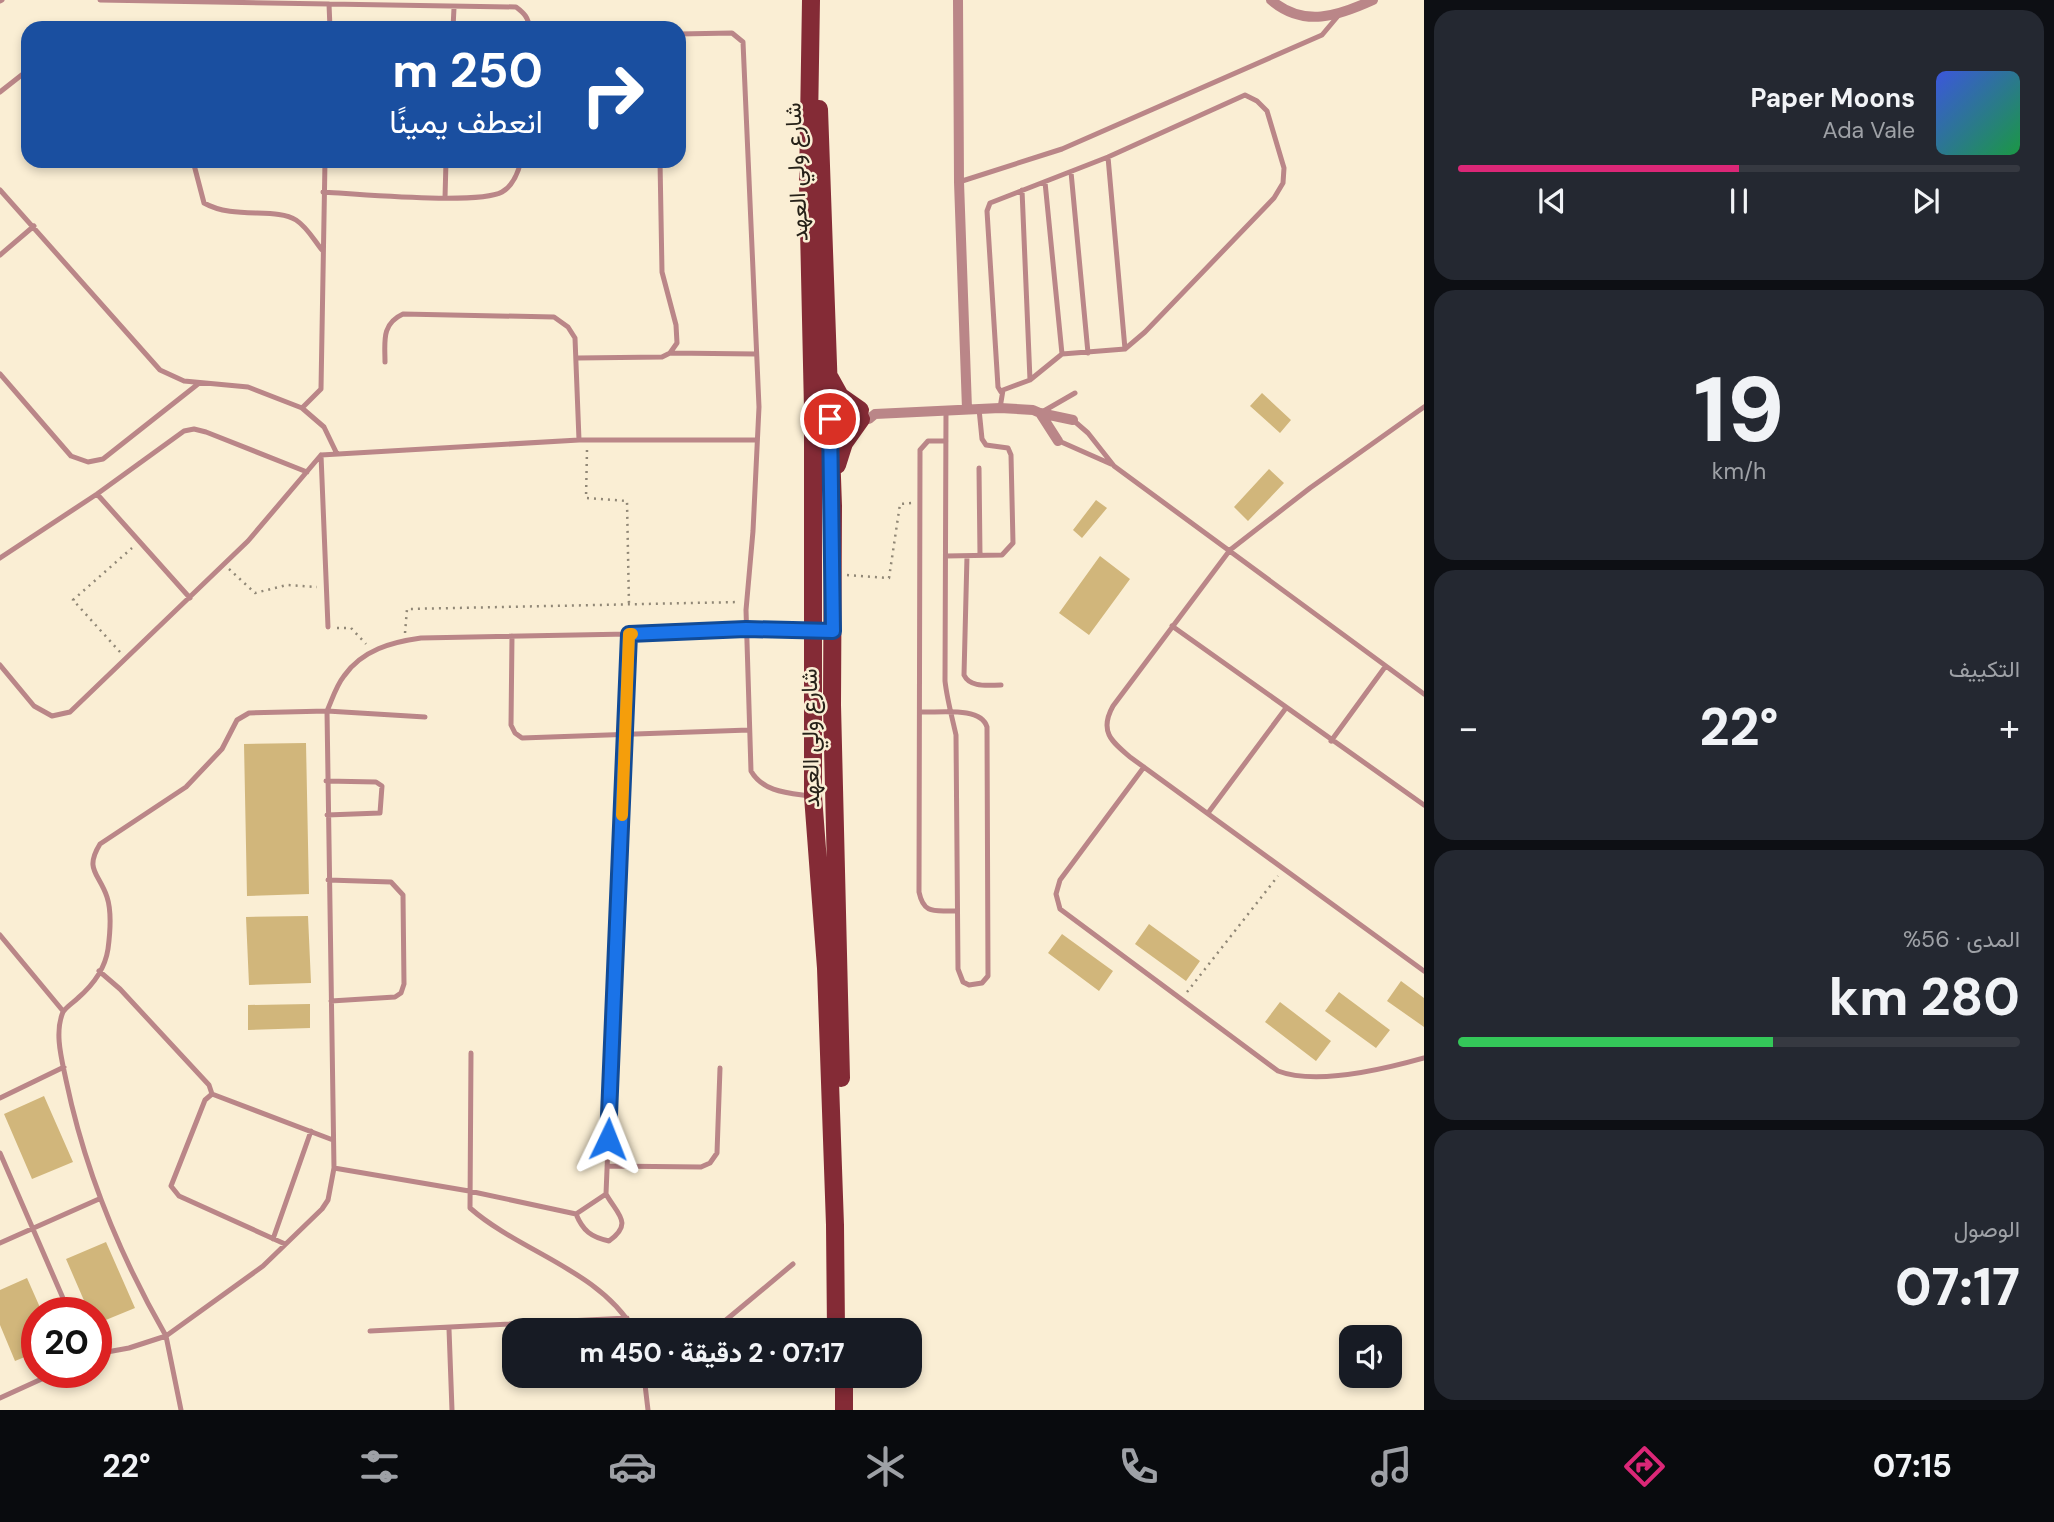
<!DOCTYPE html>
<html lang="ar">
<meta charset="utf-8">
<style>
body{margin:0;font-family:"DM Sans",Vazirmatn,sans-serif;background:#242831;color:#f1f3f6;direction:rtl;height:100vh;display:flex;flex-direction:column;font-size:26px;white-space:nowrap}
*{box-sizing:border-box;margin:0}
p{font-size:23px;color:#9ea1a6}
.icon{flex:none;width:38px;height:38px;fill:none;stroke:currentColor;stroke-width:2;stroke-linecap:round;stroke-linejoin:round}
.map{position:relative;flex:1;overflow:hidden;direction:ltr}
.panel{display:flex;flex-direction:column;gap:10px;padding:10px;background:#0d0f14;width:630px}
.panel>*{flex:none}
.hud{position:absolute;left:21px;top:21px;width:665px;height:147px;border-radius:21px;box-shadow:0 4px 10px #0003;direction:rtl;background:#1a4fa0;color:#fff;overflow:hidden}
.tools{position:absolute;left:1339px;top:1325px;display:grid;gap:14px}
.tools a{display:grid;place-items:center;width:63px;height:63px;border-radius:14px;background:#171b24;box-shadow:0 4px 10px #0003;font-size:35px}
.speed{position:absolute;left:21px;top:1297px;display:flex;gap:14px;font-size:35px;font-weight:700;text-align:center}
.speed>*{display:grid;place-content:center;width:91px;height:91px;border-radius:50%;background:#171b24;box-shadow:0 4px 10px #0003;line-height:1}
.speed .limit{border:10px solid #d22;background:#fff;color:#111}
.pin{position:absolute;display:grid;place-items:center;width:60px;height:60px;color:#fff;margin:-30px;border:4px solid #fff;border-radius:50%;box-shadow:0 2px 7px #0007}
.me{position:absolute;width:77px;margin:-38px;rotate:2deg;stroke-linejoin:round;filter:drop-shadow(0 0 5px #0008)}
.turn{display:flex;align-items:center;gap:24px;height:147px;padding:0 28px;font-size:32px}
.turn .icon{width:91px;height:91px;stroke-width:2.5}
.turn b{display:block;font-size:49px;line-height:60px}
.big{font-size:52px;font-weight:800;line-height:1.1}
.panel .widget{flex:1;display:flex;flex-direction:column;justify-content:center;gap:10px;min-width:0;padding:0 24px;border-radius:21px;background:#242831}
.panel .dial{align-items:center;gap:0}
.dial b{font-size:91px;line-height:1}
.song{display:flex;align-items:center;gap:21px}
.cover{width:84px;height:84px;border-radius:10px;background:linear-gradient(135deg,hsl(230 70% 55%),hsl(140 70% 35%))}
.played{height:7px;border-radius:4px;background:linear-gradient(90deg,#db2777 50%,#363941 50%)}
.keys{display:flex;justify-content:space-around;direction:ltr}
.heat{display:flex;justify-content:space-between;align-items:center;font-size:38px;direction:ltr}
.charge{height:10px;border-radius:5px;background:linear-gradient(90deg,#34c759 56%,#363941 0)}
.trip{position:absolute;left:502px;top:1318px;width:420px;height:70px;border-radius:21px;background:#171b24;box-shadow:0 4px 10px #0003;font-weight:800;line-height:70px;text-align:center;direction:rtl}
.menu{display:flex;height:112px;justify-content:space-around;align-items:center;background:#090b0e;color:#9ea1a6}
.menu .icon{width:49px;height:49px}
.menu .active{color:#db2777}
.menu b{font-size:32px;color:#f1f3f6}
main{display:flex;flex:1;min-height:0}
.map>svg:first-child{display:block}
.building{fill:#d1b67b}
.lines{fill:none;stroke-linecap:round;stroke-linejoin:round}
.path{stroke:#908776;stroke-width:2.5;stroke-dasharray:2 5;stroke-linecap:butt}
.lane{stroke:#ba8688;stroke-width:5}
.street{stroke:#ba8688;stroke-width:10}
.primary{stroke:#842b36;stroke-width:18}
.route-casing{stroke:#114b97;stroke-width:18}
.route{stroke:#1a73e8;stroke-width:12}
.slow{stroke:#f59e0b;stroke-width:12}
.labels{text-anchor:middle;stroke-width:5;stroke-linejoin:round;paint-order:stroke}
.street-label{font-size:23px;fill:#262118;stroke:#faeed4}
</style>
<main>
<section class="panel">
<div class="widget">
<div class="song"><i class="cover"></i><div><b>Paper Moons</b><p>Ada Vale</p></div></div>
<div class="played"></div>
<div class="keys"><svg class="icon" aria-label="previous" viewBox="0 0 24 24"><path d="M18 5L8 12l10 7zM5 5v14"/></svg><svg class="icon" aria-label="pause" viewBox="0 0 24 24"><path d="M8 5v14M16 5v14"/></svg><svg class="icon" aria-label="next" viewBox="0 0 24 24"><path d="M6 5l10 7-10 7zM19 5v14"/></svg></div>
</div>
<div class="widget dial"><b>19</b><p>km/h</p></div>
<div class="widget"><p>التكييف</p>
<div class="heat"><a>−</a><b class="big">22°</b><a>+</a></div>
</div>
<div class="widget"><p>المدى · 56%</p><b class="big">280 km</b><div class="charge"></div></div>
<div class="widget"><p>الوصول</p><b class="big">07:17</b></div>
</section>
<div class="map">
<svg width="1424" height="1410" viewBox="0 0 1424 1410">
<rect width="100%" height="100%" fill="#faeed4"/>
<path class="building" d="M1262,393L1291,420L1280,433L1250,406Z
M1269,469L1284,483L1248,521L1234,507Z
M1096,500L1107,508L1082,538L1073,530Z
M1100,556L1130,579L1089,635L1059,613Z
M306,743L309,894L247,896L244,744Z
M308,916L311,983L249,985L246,917Z
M1149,924L1200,961L1186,981L1135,944Z
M1062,934L1113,971L1099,991L1048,953Z
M1401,981L1424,998V1027L1387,1001Z
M1339,992L1390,1030L1376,1048L1325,1011Z
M1280,1002L1331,1041L1316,1061L1265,1022Z
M310,1004V1028L248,1030V1005Z
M44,1096L73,1162L32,1179L4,1114Z
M106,1242L135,1308L96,1324V1312H89L66,1259Z
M27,1278L42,1312H37V1352L15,1361L0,1325V1290Z"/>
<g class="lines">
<path class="path" d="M587,450L586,498L627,501L629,605
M229,569L255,593L287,585L317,587
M847,575L889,578L900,504L912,503
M337,628H351L366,644
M405,633L407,609L739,602
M120,652L73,600L132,548
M1187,992L1278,876"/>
<path class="lane" d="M100,0L329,4L330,28
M0,1L2,0
M329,4L516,7C524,13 529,18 529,28
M453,28L454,8
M679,34L732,33L743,42L759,407L753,531L746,610L751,771C763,792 788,793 809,796
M0,92L28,70
M1108,157L1125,349
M193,161L204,203C234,220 276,207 296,220C307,227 314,240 322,250
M1071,172L1088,353
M959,182L1062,149L1322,35L1338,16
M1045,182L1062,354
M0,190L160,370L184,381L248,387L302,408L324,427L337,454
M1022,190L1030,380
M323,192C355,194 479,205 502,192C513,186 518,173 521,161
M445,198L446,161
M0,255L34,226
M670,353L756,354
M578,358L662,357L670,353L677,343L676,325L662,272L660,161
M385,362C385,342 381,324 403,314L554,317L568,327L575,338L579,440
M0,374L71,456L88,462L103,459L198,384
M1424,407L1310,488L1230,550L1113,706C1099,731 1111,741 1130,757L1424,971
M302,408L321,389L325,161
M1000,408L1003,390L1030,380L1062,354L1125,349L1145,332L1274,198L1283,183L1284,168L1267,111L1257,101L1245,95L1108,157L990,203L987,211L998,387L1001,392
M1042,412L1075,393
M1073,420L1088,433L1114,466L1424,694
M946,441H928L920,450L919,892C924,916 936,910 957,911
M1059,441L1111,464
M979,468L980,555
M97,494L190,598
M946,556L1002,555L1013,543L1011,455L1008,448L986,445L982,439L979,409
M967,556L964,675C970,688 988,685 1001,685
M0,558L97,494L184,431L194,429L206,432L307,472
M1172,626L1424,805
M328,627L321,455L579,440H757
M512,636L511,725L515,733L522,738L749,730
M0,665L34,706L52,716L70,712L248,541L321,455
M920,712C938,713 981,706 987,727L988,976L982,983L969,985L963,982L958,969L956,735C952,717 947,699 945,681L946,410
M425,717L327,711L249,713L237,720L222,749L186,787L100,844C84,870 99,873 107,897C112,912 110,934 108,949C105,969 93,985 78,998C74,1002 66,1007 63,1012C54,1033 62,1060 66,1080C85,1171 120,1256 166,1336L263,1266L322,1209L328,1200L334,1168L327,711C332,700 336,686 344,676C362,650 392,642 421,638L629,634L746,629L830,631
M1331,741L1385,667
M1144,767L1060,880L1056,894L1060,909L1278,1071C1317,1086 1385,1069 1424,1058
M326,781L376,782L382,786L380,813L327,815
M1208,813L1286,708
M328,880L391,882L403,895L404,984L401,993L395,997L331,1001
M0,935L63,1011
M99,971L120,989L209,1085L212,1094
M471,1053L470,1208C520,1252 599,1270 634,1330
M212,1094L205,1100L171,1186L179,1196L285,1244
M212,1094L333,1140
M0,1098L64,1067
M0,1153L69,1312
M607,1166L701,1167L710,1163L717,1153L720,1068
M334,1168L469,1191L576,1214C583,1231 591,1237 609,1241C634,1223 617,1214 606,1194L629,634
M576,1214L606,1194
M273,1239L311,1131
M0,1243L99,1199
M449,1329L452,1410
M714,1330L793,1264
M370,1331L627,1318
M96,1354L129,1348L166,1336L181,1410
M644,1376L648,1410
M0,1398L57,1372"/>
<path class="street" d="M958,0L959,182L967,409
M1271,0C1304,28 1338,16 1373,0
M1040,413L1073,420
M826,418L869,419L875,414L1000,408L1033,410L1040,413L1058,441"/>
<path class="primary" d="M811,0L808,184L813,409V796L826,968L835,1225L836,1330
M819,109L833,506L832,705L841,1078
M830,378L840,396L860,410
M837,465L844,443L861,419
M844,1376V1410"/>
</g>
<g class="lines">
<g class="route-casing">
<path id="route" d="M608,1139L629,634L746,629L833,631L830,419"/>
</g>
<use href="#route" class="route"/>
<path class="slow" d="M622,815L629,634H632"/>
</g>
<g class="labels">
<g class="street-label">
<text transform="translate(796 172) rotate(-93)" y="8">شارع ولي العهد</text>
<text transform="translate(810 738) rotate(-91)" y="8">شارع ولي العهد</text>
</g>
</g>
</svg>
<div class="tools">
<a><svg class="icon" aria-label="sound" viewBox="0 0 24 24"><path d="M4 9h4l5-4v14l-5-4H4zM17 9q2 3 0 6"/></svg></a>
</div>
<div class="speed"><div class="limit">20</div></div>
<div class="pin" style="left:830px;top:419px;background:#d93025"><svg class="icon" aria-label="arrive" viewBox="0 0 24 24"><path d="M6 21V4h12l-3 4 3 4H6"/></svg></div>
<svg class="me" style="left:608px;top:1139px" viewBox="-20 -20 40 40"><path d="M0-17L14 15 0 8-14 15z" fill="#1a73e8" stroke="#fff" stroke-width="4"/></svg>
<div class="trip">07:17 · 2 دقيقة · 450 m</div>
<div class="hud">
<div class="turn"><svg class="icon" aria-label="right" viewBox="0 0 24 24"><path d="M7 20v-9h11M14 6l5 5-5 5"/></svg><div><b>250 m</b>انعطف يمينًا</div></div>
</div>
</div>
</main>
<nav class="menu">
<b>07:15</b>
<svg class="icon active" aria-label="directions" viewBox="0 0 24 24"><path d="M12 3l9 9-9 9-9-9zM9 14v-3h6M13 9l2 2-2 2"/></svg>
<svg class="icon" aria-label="music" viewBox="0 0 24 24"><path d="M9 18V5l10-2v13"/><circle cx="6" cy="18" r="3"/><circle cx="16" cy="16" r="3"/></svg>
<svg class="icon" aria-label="phone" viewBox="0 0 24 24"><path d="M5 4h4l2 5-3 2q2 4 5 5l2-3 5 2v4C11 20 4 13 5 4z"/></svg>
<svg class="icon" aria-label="climate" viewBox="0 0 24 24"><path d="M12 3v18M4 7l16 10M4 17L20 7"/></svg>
<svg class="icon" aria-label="car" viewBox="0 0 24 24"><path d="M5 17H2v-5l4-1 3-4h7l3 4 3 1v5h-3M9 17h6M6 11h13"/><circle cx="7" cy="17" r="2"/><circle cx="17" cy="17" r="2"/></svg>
<svg class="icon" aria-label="filters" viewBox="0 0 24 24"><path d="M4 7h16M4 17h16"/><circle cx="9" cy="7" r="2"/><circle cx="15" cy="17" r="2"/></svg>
<b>22°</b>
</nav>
